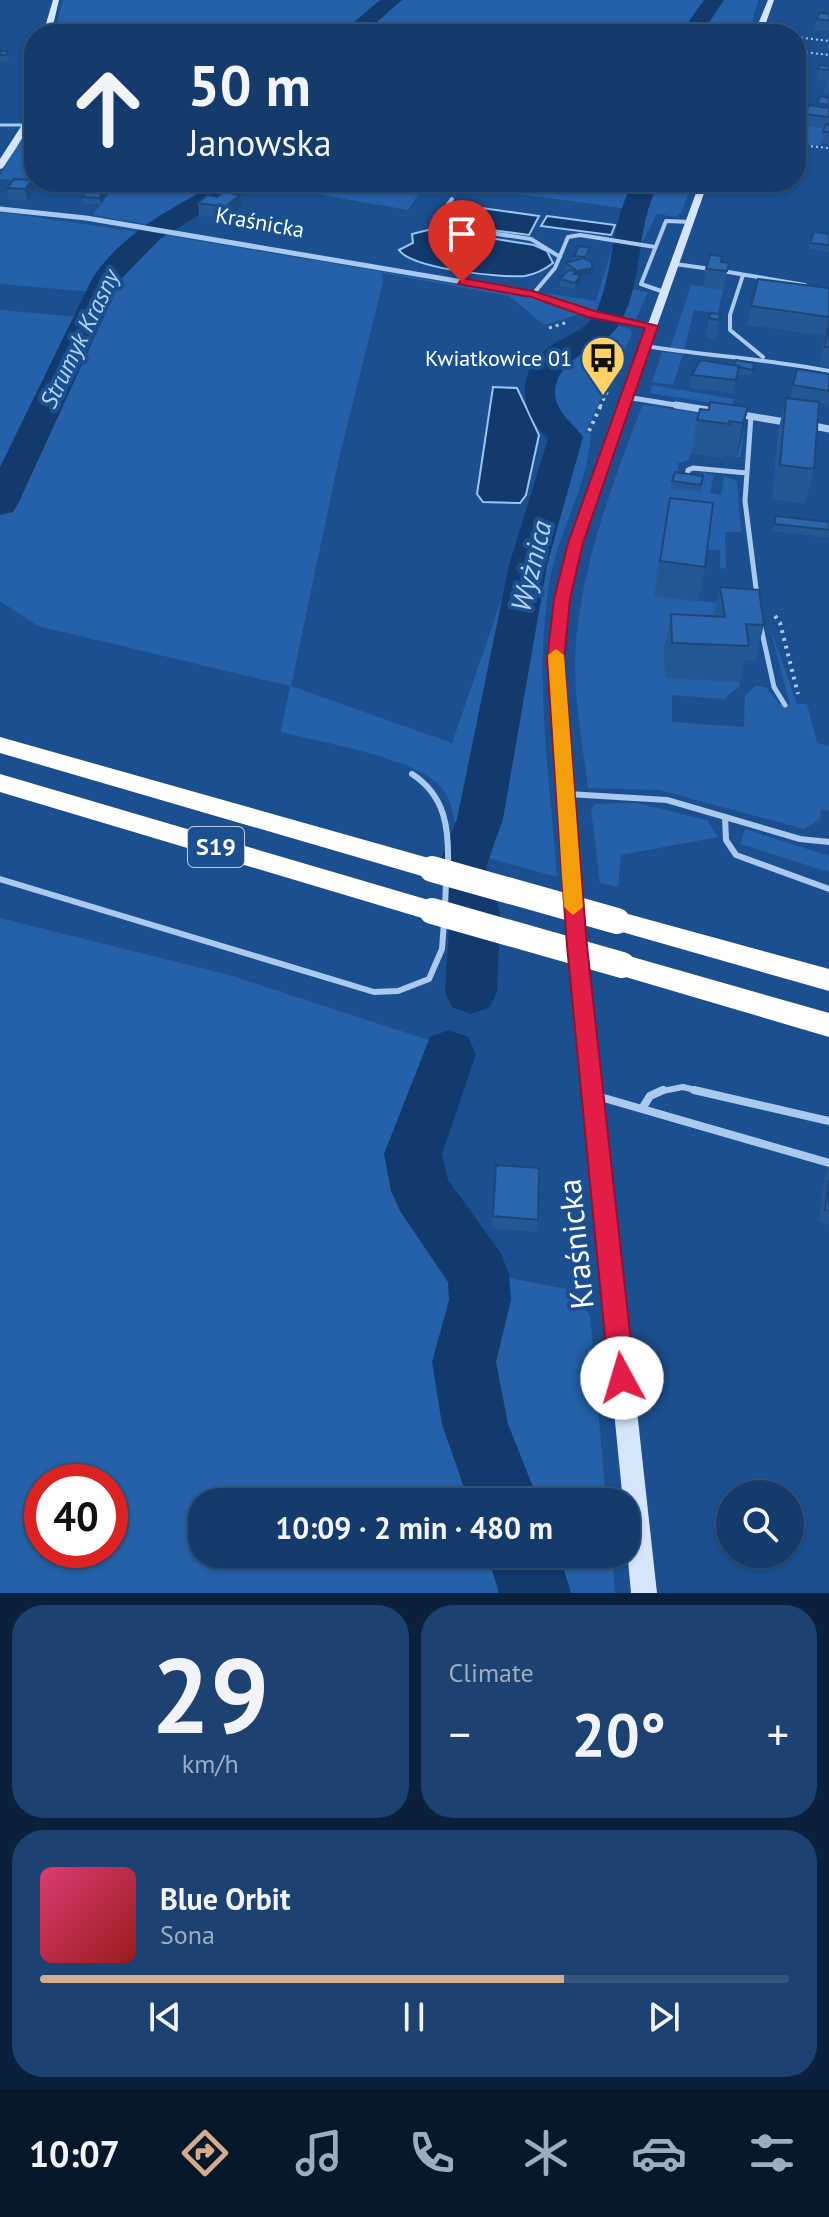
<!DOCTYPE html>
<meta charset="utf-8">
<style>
body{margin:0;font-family:"PT Sans",sans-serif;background:#1d4271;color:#f1f3f6;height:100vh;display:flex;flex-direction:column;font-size:30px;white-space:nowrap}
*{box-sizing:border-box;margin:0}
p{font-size:26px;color:#9dadc1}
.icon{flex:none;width:44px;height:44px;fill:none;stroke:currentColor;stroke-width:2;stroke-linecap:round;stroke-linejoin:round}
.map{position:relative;height:1593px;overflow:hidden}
.side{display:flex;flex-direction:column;gap:12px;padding:12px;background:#0b203b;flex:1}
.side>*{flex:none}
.guide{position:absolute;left:24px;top:24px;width:782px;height:168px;border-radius:32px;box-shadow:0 2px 6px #0004,0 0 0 2px #33557e;background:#143b6b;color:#f1f3f6;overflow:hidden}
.tools{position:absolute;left:716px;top:1480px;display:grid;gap:16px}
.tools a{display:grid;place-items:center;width:88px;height:88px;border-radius:50%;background:#143b6b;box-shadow:0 2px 6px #0004,0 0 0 2px #33557e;font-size:40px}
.speed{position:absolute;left:24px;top:1464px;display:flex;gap:16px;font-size:40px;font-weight:700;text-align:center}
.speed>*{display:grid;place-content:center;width:104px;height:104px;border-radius:50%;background:#143b6b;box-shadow:0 2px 6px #0004,0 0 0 2px #33557e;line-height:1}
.speed .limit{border:12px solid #d22;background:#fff;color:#111}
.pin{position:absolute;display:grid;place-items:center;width:68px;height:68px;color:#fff;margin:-82px -34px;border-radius:50% 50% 50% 0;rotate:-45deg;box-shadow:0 0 8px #0007}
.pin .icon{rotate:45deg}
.me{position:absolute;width:88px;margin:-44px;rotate:354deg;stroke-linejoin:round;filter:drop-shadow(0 0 6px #0008)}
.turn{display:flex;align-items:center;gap:28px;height:168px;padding:0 32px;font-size:36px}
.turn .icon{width:104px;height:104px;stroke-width:2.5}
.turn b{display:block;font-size:56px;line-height:68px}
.big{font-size:60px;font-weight:600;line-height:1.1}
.side .widget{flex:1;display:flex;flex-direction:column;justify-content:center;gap:12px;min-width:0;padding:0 28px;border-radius:32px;background:#1d4271}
.side .dial{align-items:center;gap:0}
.dial b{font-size:104px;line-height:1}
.song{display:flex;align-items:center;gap:24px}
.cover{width:96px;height:96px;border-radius:12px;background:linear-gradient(135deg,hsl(340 70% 55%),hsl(0 70% 35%))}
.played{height:8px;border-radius:4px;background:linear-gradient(90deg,#d6ab8b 70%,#33557e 70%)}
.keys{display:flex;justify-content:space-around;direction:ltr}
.heat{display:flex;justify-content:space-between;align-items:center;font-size:44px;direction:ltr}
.side .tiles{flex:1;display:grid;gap:12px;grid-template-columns:1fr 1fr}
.widget:last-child{grid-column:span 2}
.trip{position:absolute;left:188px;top:1488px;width:452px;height:80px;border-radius:32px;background:#143b6b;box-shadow:0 2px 6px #0004,0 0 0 2px #33557e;font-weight:600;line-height:80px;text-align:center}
.dock{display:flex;height:128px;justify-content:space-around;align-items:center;background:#08182b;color:#9dadc1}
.dock .icon{width:56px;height:56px}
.dock .current{color:#d6ab8b}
.dock b{font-size:36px;color:#f1f3f6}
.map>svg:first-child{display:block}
.green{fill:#2461a8;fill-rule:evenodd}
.water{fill:#123a6d;stroke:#9cc4f0;stroke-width:2}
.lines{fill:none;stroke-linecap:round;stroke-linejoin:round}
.river{fill:#123a6d;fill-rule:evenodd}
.path-far2{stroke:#a9c9ee;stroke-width:2;stroke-dasharray:2 3;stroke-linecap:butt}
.path-far1{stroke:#a9c9ee;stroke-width:3;stroke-dasharray:3 4;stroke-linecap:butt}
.path{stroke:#a9c9ee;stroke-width:4;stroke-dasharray:3 5;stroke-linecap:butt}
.lane-far4{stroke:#a9c9ee;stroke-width:3}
.lane-far3{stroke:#a9c9ee;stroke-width:4}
.lane-far2{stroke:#a9c9ee;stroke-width:5}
.lane-far1{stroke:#a9c9ee;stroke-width:6}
.lane{stroke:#a9c9ee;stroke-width:8}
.street-far1{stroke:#a9c9ee;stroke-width:5}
.street{stroke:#a9c9ee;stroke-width:7}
.secondary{fill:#d6e6fa;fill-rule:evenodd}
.highway{fill:#fff;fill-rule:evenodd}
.highway-bridge{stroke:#fff;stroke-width:26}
.wall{fill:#245895}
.shaded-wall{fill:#1d4779}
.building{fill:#2a66ad;stroke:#1d4779;stroke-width:2}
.route{fill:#e11d48;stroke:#92132f;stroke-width:2}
.slow{fill:#f59e0b}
.labels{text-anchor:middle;stroke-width:8;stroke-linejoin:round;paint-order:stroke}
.far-street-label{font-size:22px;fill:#fff;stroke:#1b4f8f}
.far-poi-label{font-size:22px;fill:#fff;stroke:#1b4f8f;text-anchor:end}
.far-water-label{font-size:24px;font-style:italic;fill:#b5d3f5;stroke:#1b4f8f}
.shield{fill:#1b4f8f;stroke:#bbcadd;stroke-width:2}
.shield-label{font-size:24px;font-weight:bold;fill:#fff}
.water-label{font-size:28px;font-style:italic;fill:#b5d3f5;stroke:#1b4f8f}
.near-street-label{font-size:32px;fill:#fff;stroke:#1b4f8f}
</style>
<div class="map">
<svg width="829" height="1593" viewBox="0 0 829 1593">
<rect width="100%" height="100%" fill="#1b4f8f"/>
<path class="green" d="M63,0H388L345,34H54Z
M399,0H711L687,34H357Z
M717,0H758L749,34H694V29L709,17Z
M796,111L829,116V129L820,146L796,143Z
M34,119V182L0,179V175Z
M39,182H235L157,226L93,215L112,187Z
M248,182H426L408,210Z
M432,182H644L629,209Z
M651,182H693L681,213L675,217L657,214L642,243L626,240L639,198Z
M0,212L146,233L119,253L93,292L0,284Z
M153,233L519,295L580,314L544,325L509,296L382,273L383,283L339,458L291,686L452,743L555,444L540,419L561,437L524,567L463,844L457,841C456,823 452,797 438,784C408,756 323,743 281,732L290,686L38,626L0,601V511L109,277L125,255Z
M614,242L621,244V268L605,314L539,292L596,301Z
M625,244L633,245L636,267L629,289L648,292L636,319L610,315L625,268Z
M691,285L723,290L718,313L694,310L684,349L670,348Z
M0,310L79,317L0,486Z
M609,323L630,329L632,334L585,432L591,433C588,486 560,527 550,579C533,676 550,779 557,877L471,853L485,817L531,566L568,437C538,411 528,376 567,350C581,340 596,335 609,323Z
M662,352L683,354L673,385L652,382Z
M652,385L734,399L732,406L650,393Z
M646,405L733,419L744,428L741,457H736L740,442L694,443L689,460L678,463L677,480L700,492L704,473L714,475L710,493L721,495L724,476L737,481L741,532H725L726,569L720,568V550H704L654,596L721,603L740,686L724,699L672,695V722L744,727L745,696L755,686L766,687L779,704L790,705L769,624L797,704H807L817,743L829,746V811L821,809L820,819L804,829L659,790L588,788C582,740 572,689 576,642C583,560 613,482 642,406Z
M637,803L707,820L718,837L621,855L618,887L600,883L591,809L595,804Z
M745,829L829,856V872L740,844Z
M0,918L229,975L447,1046L407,1156L414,1196L470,1275L471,1300L457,1358L466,1426L492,1502H202V1554H509L522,1593H0ZM42,1482H110V1550H42Z
M484,1273L572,1290L590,1316L605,1487L588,1497V1502H510L482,1423L471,1361L487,1307Z
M529,1554H612L615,1593H543Z"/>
<path class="water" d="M454,204L539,216L529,235L456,225L443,219Z
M547,216L615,225L611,235L541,226Z
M432,229L534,245L547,251L553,263C544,270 536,274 525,276C502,278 412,269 399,250L413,243L412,234Z
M493,387L517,388L539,435L526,495L520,503L483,502L477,494Z"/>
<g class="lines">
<path class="river" d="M380,0H402L363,34H340Z
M704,0H724L701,34H680Z
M220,182H253L160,239L121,279L18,504L13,512L0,515V467L93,277C124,232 173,207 220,182Z
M634,182H660C634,226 645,279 620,323C604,351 564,352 556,385C551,410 571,420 583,437L547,565L503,819L486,867L500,913L497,992L490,1007L471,1014L452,1007L445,992L450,913L438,867L457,819L509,565L548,439C519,411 514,371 552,345C571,333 589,330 598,307C615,265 610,221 634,182Z
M449,1030L468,1037L476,1054L442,1154L448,1180L500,1252L509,1273L511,1300L496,1362L508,1424L539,1502H469L442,1424L432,1362L449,1300L448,1282L400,1211L391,1191L384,1154L430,1037Z
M487,1554H559L571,1593H499Z"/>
<path class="path-far2" d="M796,37L829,41
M796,51L829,55
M28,89L34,63
M796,98L809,100
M796,110L811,112
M796,145L829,148"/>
<path class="path-far1" d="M549,328L568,322
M600,407L608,390"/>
<path class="path" d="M589,431L601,405
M775,616L780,623L798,694"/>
<path class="lane-far4" d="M0,125H26"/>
<path class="lane-far3" d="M452,199L437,219L444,226L531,239L560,257
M675,264L711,269
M722,271L805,285
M743,275L730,315V330L763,357
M664,292L641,284L666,221L690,222
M533,294L555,268L568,237L580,235L655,247
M645,346C707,356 768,359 829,371"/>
<path class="lane-far2" d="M751,416L745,501L757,596
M687,477L688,470L693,468L747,473
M760,623L774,687L785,705"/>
<path class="lane-far1" d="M412,774C446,796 449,829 448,867
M568,794L667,800L800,839L829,842
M725,817L726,840L736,855L829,889
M0,879L374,992L398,991L429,979L442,949L444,922
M445,907L446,882
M657,1092L683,1087L703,1092"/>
<path class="lane" d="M694,1090L829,1121
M597,1096L829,1163
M643,1107L650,1096L663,1090"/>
<path class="street-far1" d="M0,209L86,218L516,291L605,318L652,326
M626,397L688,407"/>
<path class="street" d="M676,405L720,412
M737,414L791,423
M809,425L829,429"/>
<path class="secondary" d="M53,0H59L51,34H43Z
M768,0H774L762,34H754Z
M34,98C34,125 18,145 3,168L0,169V159L22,125L30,100Z
M700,182H708L592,510L569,599L563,660L586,946L657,1593H631L626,1538V1502H623L568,946L549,660L555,599L580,510Z"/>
<path class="highway" d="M0,737L432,859L441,862L445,869L441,876L432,879L0,753Z
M0,774L432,901L441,904L445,911L441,918L432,921L0,792Z
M617,911L829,969V991L608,928L604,921L608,914Z
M622,954L829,1013V1037L612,973L609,965L612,957Z"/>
<path class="highway-bridge" d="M432,869L617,921
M432,911L622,965"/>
</g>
<path class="wall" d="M829,14V31L814,30L817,19Z
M0,51H8L9,57L7,61H0Z
M819,65L829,66V94L823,93L826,81L816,80Z
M820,96L829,98V144L821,143L824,128L802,125L804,114L817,106Z
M14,179L34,192L27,201L9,200L7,188Z
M58,182H93V185L90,190L109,193L101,204L82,203L81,197L89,191L58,189Z
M198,203L241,207L226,219L199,215Z
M829,234V252L808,249L810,243Z
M590,248L589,254L587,260L591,274L581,276V282L575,289L560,286V279L568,271L565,270L566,263L573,261L574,256Z
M721,262L729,263L723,290L703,287L706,269Z
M829,288V367L820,366L825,336L747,325L751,306Z
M710,313L720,314L716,339L706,337Z
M754,363L751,376L737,374L733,393L690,388L692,375Z
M797,369L829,374V405L819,403L814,469L805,504L772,499L778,431L786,398H790Z
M748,407L741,441L736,457L723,456V458L691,454L697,420L709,410Z
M703,476L700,492L671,488L672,481Z
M670,498L705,567L698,602L654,596Z
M775,516L829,522V538L773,531Z
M720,587L764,625L755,661L745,660L740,682L665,678L664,649L671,614L714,616Z
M829,1167V1225L819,1222L825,1175Z
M495,1177L538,1220L536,1232L492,1228Z"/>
<path class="shaded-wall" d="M32,180L34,192L27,201L25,189Z
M90,182H93V185L89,191L88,185Z
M107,187L109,193L101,204L99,198Z
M240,195L241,207L226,219L225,207Z
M592,268L591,274L581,276V282L575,289L577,271Z
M748,407L741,441L736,457L743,423Z"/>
<path class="building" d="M819,13L829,14V21L817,19Z
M0,51H8L6,55H0Z
M819,65L829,66V70L818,69Z
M820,96L829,98V105L817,103Z
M809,105L829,108V117L804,114Z
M826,124H829V132H823Z
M14,179L32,180L25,189L7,188Z
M58,182H90L88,185L57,183Z
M95,186L107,187L99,198L81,197Z
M223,192L240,195L225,207L198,203L207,195L217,197Z
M814,232L829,234V245L810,243Z
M579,246L590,248L585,257L574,256Z
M710,255L722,256L721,262L729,263L727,271L706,269Z
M583,258L592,262V268L577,271L566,263Z
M569,270L577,271L574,274L581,275L575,283L560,279Z
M758,279L829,288V317L751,306Z
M710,313L720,314L719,320L709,318Z
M829,319V347H825Z
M700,360L739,366L736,380L692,375Z
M736,360L754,363L753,370L738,367L739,366L734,365Z
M797,369L829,374V391L793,385Z
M786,398L819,402L814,469L780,465Z
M710,402L748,407L743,423L729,421L730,424L697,420L700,409L709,410Z
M675,472L703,476L701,485L672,481Z
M670,498L713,503L705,567L660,561Z
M775,516L829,522V530L775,524Z
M720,587L759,590L764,625L746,624L749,646L672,643L671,614L725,617Z
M496,1165L539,1168L538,1220L493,1216Z
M829,1180V1211L825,1210Z"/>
<path class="route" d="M462,278L533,291L595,311L658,326L583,543L570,599L564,660L587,946L635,1378L631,1387L622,1391L613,1387L609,1378L567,946L547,660L554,599L568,543L645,328L588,317L531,297L458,284Z"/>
<path class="slow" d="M556,649L564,655L583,907L573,915L564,907L548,655Z"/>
<defs>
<g id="bus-pin" transform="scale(2.3)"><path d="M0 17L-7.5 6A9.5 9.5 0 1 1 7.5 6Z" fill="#ffd166" stroke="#1b4f8f"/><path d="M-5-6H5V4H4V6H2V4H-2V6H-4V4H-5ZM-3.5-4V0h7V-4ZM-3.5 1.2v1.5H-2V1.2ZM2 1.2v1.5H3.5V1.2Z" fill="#111"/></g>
</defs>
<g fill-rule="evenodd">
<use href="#bus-pin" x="603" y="358"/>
</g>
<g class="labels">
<g class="far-street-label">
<text transform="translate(260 222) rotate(10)" y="8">Kraśnicka</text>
</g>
<g class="far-poi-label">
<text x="572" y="366">Kwiatkowice 01</text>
</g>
<g class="far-water-label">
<text transform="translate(80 339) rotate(-64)" y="8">Strumyk Krasny</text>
</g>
<rect class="shield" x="188" y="827" width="56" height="40" rx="6"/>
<g class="shield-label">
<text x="216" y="855">S19</text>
</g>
<g class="water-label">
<text transform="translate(531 566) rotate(-76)" y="10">Wyżnica</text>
</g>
<g class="near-street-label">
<text transform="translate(576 1244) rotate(-96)" y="11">Kraśnicka</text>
</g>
</g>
</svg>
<div class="tools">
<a><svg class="icon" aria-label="search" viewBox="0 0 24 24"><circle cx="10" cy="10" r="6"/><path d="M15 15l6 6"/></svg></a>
</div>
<div class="speed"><div class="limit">40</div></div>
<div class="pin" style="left:462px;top:282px;background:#d93025"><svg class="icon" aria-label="arrive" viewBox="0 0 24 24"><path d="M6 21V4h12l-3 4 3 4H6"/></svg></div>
<svg class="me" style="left:622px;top:1378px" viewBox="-20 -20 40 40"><circle r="19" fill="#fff"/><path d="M0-13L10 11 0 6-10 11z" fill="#e11d48"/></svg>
<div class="trip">10:09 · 2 min · 480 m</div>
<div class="guide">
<div class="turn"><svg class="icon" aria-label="ahead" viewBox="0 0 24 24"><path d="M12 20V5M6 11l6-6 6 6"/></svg><div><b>50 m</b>Janowska</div></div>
</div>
</div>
<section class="side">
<div class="tiles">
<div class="widget dial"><b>29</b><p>km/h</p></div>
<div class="widget"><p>Climate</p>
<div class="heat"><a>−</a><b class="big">20°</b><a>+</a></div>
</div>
<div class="widget">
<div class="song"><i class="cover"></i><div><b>Blue Orbit</b><p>Sona</p></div></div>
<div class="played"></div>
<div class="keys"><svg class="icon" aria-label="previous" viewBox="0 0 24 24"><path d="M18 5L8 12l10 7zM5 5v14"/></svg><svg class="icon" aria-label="pause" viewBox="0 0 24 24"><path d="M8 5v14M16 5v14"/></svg><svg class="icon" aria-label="next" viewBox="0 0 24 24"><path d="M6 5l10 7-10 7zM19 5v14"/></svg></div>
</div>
</div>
</section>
<nav class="dock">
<b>10:07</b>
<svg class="icon current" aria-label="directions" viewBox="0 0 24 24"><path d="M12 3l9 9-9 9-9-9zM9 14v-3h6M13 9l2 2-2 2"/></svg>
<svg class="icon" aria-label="music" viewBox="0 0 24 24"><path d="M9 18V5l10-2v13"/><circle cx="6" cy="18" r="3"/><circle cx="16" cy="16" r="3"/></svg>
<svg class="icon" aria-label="phone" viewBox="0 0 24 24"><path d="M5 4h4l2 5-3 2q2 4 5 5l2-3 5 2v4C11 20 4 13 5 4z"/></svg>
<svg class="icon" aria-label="climate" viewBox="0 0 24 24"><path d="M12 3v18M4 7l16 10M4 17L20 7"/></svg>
<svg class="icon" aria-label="car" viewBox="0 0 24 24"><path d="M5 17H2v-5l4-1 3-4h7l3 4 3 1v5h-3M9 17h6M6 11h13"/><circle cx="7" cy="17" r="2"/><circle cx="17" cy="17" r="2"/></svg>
<svg class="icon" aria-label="filters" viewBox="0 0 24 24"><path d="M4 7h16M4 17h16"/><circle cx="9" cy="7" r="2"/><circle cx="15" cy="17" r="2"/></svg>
</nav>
